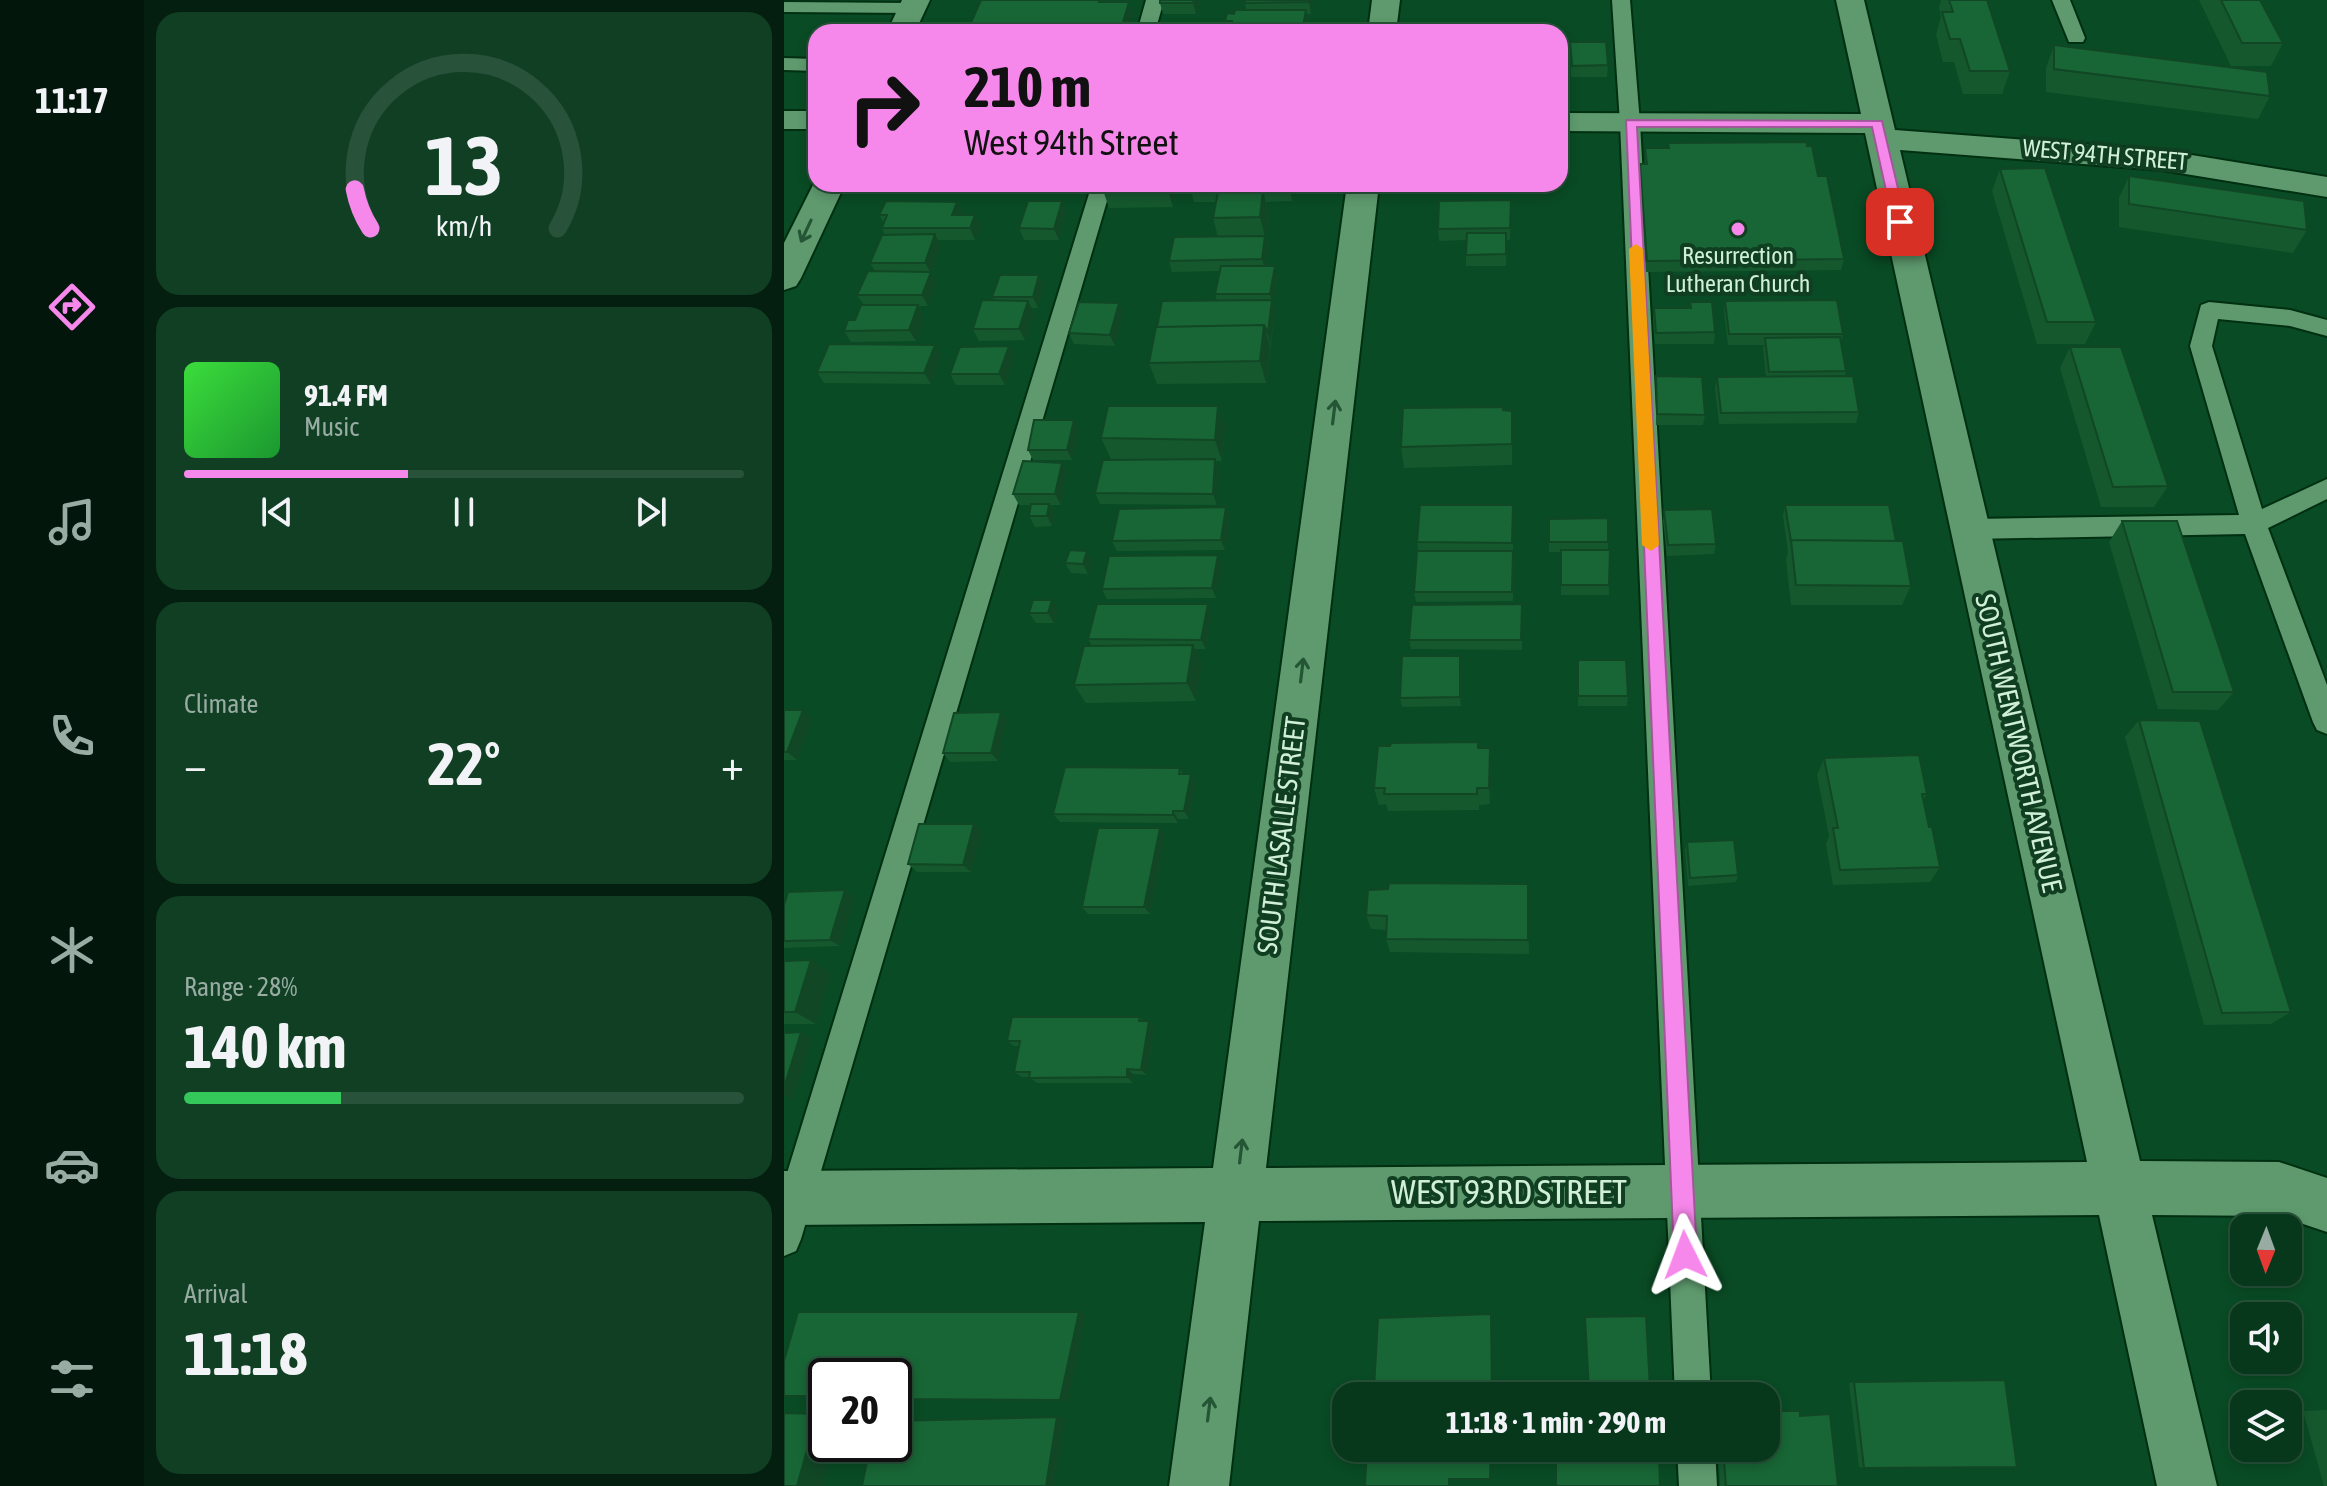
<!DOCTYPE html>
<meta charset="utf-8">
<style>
body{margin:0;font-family:"Asap Condensed",sans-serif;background:#103f24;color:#f1f3f6;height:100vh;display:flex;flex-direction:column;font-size:30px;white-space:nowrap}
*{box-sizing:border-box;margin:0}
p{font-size:26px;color:#98aca3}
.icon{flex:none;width:44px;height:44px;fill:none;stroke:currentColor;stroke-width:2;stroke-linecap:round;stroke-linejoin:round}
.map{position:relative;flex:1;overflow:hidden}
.details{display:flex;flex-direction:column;gap:12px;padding:12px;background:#041f0f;width:640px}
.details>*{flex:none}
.hud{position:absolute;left:24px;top:24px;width:760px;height:168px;border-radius:24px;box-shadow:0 4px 12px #0003,0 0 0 2px #28523a;background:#f788eb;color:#111;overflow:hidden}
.needle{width:52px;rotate:181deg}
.fabs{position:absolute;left:1446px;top:1214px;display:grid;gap:16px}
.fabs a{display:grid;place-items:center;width:72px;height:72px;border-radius:16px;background:#07381b;box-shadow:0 4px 12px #0003,0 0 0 2px #28523a;font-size:40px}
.speed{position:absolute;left:24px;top:1358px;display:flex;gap:16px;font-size:40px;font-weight:700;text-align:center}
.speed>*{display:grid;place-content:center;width:104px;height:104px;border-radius:50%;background:#07381b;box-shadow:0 4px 12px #0003,0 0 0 2px #28523a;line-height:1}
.speed .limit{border:4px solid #111;border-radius:12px;background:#fff;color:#111}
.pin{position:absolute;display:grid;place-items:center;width:68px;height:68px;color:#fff;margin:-34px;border-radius:16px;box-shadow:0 4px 12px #0006}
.me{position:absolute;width:88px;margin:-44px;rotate:357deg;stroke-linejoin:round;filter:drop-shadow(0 0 6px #0008)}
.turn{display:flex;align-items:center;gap:28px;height:168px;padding:0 24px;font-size:36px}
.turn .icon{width:104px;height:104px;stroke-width:2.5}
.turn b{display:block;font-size:56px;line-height:68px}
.big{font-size:60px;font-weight:700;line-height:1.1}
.details .widget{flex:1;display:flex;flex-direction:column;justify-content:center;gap:12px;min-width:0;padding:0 28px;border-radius:24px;background:#103f24}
.details .dial{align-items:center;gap:0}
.dial svg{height:208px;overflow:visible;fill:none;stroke:#28523a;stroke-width:7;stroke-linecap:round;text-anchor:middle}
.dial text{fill:#f1f3f6;stroke:none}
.song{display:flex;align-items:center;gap:24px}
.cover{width:96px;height:96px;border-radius:12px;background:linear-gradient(135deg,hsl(120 70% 55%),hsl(130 70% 35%))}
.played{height:8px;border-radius:4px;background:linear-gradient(90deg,#f788eb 40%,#28523a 40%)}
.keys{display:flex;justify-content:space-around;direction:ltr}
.heat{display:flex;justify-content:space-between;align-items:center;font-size:44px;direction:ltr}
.charge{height:12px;border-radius:6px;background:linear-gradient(90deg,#34c759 28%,#28523a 0)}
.trip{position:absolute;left:548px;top:1382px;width:448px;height:80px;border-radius:24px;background:#07381b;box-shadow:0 4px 12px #0003,0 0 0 2px #28523a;font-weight:700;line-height:80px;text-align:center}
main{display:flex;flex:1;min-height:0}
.tabs{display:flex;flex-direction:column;width:144px;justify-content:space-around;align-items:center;background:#03160b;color:#98aca3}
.tabs .icon{width:56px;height:56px}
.tabs .active{color:#f788eb}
.tabs b{font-size:36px;color:#f1f3f6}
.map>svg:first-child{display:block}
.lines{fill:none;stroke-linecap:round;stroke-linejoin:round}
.service-casing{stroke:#002f11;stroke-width:4}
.minor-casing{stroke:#002f11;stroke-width:4}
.service{fill:#5e9a6e;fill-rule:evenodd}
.minor{fill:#5e9a6e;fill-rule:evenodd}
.wall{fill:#15582e}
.shaded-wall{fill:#114725}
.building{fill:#186635;stroke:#114725;stroke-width:2}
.oneway{stroke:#245534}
.route{fill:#f788eb;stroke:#a15899;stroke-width:2}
.slow{fill:#f59e0b}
.poi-dot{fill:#f788eb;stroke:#103e20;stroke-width:3}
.labels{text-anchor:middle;stroke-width:8;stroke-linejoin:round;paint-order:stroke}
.far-street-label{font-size:24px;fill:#d0efd7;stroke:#103e20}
.far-poi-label{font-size:24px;fill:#d0efd7;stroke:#103e20}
.street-label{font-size:28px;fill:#d0efd7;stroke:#103e20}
.near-street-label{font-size:34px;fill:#d0efd7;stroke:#103e20}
</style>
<main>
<nav class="tabs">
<b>11:17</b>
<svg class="icon active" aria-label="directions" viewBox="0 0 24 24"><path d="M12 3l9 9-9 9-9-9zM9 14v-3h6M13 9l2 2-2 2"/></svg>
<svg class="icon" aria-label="music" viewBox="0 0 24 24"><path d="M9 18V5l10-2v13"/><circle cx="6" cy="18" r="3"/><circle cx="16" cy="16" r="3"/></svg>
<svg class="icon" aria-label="phone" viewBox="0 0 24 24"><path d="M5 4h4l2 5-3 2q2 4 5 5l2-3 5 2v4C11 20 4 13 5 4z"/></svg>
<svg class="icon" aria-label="climate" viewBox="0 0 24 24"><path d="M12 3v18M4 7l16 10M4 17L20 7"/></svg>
<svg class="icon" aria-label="car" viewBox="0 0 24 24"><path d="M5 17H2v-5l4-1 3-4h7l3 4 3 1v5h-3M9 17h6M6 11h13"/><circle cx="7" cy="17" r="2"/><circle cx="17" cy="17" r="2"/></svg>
<svg class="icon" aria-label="filters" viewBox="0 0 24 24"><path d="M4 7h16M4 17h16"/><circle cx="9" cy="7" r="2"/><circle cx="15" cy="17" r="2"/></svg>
</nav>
<section class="details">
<div class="widget dial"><svg viewBox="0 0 100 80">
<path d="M14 69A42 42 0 1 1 86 69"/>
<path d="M14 69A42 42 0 0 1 8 54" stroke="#f788eb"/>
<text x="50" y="56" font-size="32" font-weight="700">13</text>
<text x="50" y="72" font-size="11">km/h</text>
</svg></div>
<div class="widget">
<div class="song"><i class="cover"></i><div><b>91.4 FM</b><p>Music</p></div></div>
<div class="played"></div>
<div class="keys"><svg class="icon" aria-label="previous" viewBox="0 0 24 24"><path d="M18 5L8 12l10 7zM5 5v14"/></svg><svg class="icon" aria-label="pause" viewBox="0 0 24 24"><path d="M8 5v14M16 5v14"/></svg><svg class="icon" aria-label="next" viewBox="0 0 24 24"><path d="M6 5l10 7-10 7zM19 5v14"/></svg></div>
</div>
<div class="widget"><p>Climate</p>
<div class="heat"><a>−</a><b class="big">22°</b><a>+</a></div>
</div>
<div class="widget"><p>Range · 28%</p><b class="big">140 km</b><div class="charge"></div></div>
<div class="widget"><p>Arrival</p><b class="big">11:18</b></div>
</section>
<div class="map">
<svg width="1543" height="1486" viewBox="0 0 1543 1486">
<rect width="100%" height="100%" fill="#094b24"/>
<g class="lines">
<g class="service-casing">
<path id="service" d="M362,0H380L371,32H353Z
M828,0H846L856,123L927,1396H891L836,123Z
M1268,0H1286L1301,38L1299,42H1285Z
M0,2L128,3L137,8L128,13L0,12Z
M0,58L32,59V71L0,70Z
M308,184H328L17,1239L12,1251L0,1256V1183Z
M1425,302L1506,310L1543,320V336L1506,326L1434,319L1428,346L1478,509L1543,479V499L1484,528L1543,685V734L1533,730L1529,722L1461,534L1187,539L1178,536L1174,529L1178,522L1187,519L1455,515L1406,346L1417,305Z
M893,1448H931L933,1486H895Z"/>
</g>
<g class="minor-casing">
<path id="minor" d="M118,0H146L131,32H103Z
M588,0H616L612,32H584Z
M1052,0H1080L1111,130L1377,150L1543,177V197L1377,170L1116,150L1356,1161L1495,1162L1543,1178V1232L1495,1216L1368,1215L1433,1486H1373L1315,1215L475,1221L445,1486H385L421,1222L0,1225V1171L429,1168L563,184H595L482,1168L1303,1162L1081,133L776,131V113L1077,114Z
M0,111H32V129H0Z
M32,179V184H61L17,278L12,286L0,290V243Z"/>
</g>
<use href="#service" class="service"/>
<use href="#minor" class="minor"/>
</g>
<path class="wall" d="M376,0H416L412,14H379L376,3Z
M461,0H529L527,14H523L524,21L522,32H444L441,21L462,10Z
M1157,0H1203L1226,71L1218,94H1179L1170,62H1159L1152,35L1157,16L1155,8Z
M1415,0H1476L1499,43L1487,66H1447Z
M786,42L824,65L823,77H787Z
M1270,45L1486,96L1474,119L1262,92V68Z
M884,143L1023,146L1034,176L1060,259L1057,270L862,272L855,176L856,164H861V148H884Z
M1216,169L1312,322L1301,344H1253L1208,191Z
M1345,176L1523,230L1509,253L1335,227V198Z
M317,184H391L392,189L389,207L325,208Z
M405,184H511L508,201L482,202L484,213L482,238L484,247L481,266L493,277L489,305L491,311L482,383L373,384L365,363L433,300L431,294L436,271L388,272L385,261L434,237L429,218L432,202H410Z
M727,200L726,240H723L722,266H682V240L655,241L654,229Z
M282,212L275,240H240L235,228Z
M179,213L178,215L197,226L191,240H154L157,246L148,272L153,283L144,306H135L140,316L132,341L67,342L60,331L71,320L80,305L73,295L91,271L86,263L101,235L98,228L100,223L95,215Z
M260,286L254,308H248L250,312L241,340L195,341L189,329L210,300L208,297Z
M941,301L1059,334L1057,343L1062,371L1061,376L1075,412L1072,423L935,424L931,388L933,377H982L979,349L980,345H944L940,312Z
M906,302L931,332L930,344H871L869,319L870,308H906Z
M335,303L339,314L331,346L290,344L285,333Z
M151,345L157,356L147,384L40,383L33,372Z
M1286,347L1384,486L1370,507H1317L1276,368Z
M230,357L221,385H172L166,374Z
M872,376L921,415L919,425H872Z
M434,406L441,428L438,461H432L435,470L433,505L316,504L311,493L357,460L327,459L317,438Z
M720,410L728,432V465L620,468L617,447Z
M290,420L295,431L288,460H249L244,450Z
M283,473L277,505H266L271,514L268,526L251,527L245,516L247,505H235L229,494Z
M729,505V551L730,561L729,601L632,602L630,592L634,551L633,542Z
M1001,505L1112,541L1127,586L1118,605H1007L1002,560L1004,552L999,516Z
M442,507L446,518L441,550L333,551L328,541Z
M880,510L932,544L930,554L883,556L879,521Z
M765,519L824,542L825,595H777V552H765Z
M1338,521L1450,692L1434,710L1374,709L1325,542Z
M308,561L304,574L287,573L281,563Z
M438,565L432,598L323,599L318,589Z
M424,604L428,614L422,649H411L418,663L412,701L302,703L290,685L308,646L304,639Z
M274,610L270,623H252L245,613Z
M738,614V650L627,649L625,640Z
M794,660L844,696L843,706H794Z
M678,665L677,706L618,707L616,698Z
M0,710L28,719L13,760H0Z
M217,712L223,721L214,761L166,762L159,753Z
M1355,720L1507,1012L1487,1024L1420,1025L1341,737Z
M694,742L695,748L708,765L706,804L695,805V810L604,811L602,804L595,805L590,788Z
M1040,758L1143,794L1139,801L1145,827L1156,867L1146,882L1049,885L1042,844L1045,836L1033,775Z
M396,768L399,774H407L412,782L405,819H394V823L276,822L269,814Z
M190,824L198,832L187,872H133L124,864Z
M381,836L366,914H304L298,907Z
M903,842L954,875L952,882L904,886L901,850Z
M744,884L745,954L606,952L602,939V930L587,929L582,915Z
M61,890L70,898L56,946L0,948V905Z
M0,961L47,973L32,1024H0Z
M356,1017L360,1021L371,1027L363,1075L349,1074V1083H253L245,1077H238L230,1072L235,1046H230L223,1041Z
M1070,1382L1080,1468L1075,1467L1065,1383Z
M1543,1410V1486H1540L1519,1411Z
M934,1448H982L1054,1486H936Z"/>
<path class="shaded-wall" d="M410,0H416L412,14L409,3Z
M525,0H529L527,14L525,2Z
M345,2L349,13L343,32H336Z
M522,10L524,21L522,32H518Z
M382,184H391L392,189L389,207Z
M505,184H511L508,201Z
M479,190L484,213L482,238L484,247L481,270L478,259L481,237L476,217Z
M278,201L282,212L275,240L270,229Z
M173,202L179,213L174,226L168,215Z
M191,215L197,226L191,240L186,228Z
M151,234L157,246L148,272L153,283L144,306L138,295L147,273L141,263Z
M491,266L493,277L489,305L486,294Z
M255,275L260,286L254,308L249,297Z
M488,300L491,311L486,345L484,333Z
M244,301L250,312L241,340L235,329Z
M335,303L339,314L331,346L326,335Z
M134,305L140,316L132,341L125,330Z
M480,325L486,347L482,383L476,361Z
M151,345L157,356L147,384L140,373Z
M225,346L230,357L221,385L215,374Z
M434,406L441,428L438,461L431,440Z
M290,420L295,431L288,460L283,450Z
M431,459L435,470L433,505L429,494Z
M278,463L283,473L277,505L271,494Z
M265,504L271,514L268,526L263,516Z
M442,507L446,518L441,550L437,540Z
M303,551L308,561L304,574L299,564Z
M434,555L438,565L432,598L428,588Z
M268,600L274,610L270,623L264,613Z
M424,604L428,614L422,649L417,640Z
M409,645L418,663L412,701L403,683Z
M676,656L678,665L677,706L676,697Z
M19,710L28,719L13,760L3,752Z
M217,712L223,721L214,761L207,753Z
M706,748L708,765L706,804L705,788Z
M407,774L412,782L405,819L400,811Z
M389,811L394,819V823L389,815Z
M190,824L198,832L187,872L179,865Z
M376,828L381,836L366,914L360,907Z
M61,890L70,898L56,946L46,940Z
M27,960L47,973L32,1024L11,1012Z
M365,1021L371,1027L363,1075L357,1070Z
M17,1032L28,1038L9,1099L0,1095V1088Z
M343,1069L349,1074V1083L343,1077Z
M295,1312L302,1314L284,1401L276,1400Z
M707,1314L708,1316L709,1396L708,1395Z
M33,1414H42V1444H49L38,1486H13Z
M273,1417L281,1418L270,1486H262Z
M707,1448H709L708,1477L706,1479Z"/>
<path class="building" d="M197,0H316L315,2H345L336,32H172L175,25H186Z
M376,0H410L409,3H376Z
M461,0H525V2L461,3Z
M1165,0H1203L1226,71H1186L1176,39H1166L1158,12H1169Z
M1437,0H1476L1499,43H1458Z
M451,10H522L518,32H446L448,21H441L443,13L450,14Z
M786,42H822L824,65L788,66Z
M1270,45L1483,72L1486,96L1270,69Z
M1023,142V146H1028L1034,176H1043L1060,259L863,261L856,164H863L861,148H885L884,143Z
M1261,168L1312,322H1263L1216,169Z
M1345,176L1520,201L1523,230L1345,204Z
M317,184H382L317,185Z
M479,190L476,217L429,218L434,192Z
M727,200L726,228L654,229L655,201Z
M102,201L173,202L168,215H191L186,228H98L103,215H95Z
M244,201H278L270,229L235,228Z
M683,233H722V254L682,255Z
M151,234L141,263H86L98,235Z
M481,236L478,259L385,261L390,237Z
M437,266H491L486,294H431Z
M84,271L147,272L138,295H73Z
M216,275H255L249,297H208Z
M198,300L244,301L235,329H189Z
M488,300L484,333L480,325L373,327L378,301Z
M1053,300L1059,334H945L941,301Z
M295,302L335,303L326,335L285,333Z
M906,302H928L931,332L872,333L870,308H907Z
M77,305H134L125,330L60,331L64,320H71Z
M480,325L476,361L365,363L372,327Z
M1056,337L1062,371L985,372L981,338Z
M45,344L151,345L140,373L33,372Z
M225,346L215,374H166L176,347Z
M1286,347H1337L1384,486L1329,487Z
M872,376L918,377L921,415L873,414Z
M1069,376L1075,412L937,413L933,377Z
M324,406H434L431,440L317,438Z
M719,407V410L728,411V444L617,447L619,408Z
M250,420H290L283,450H244Z
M431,459L429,494L311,493L319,460Z
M239,461L278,463L271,494H229Z
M247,504H265L263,516H245Z
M636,505H729L728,543L633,542Z
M1001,505H1105L1112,541L1007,540V541Z
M442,507L437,540L328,541L335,509Z
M928,509L932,544L884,545L880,510Z
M824,518V542H765V519Z
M1338,521H1393L1450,692H1389Z
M1007,540L1119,541L1127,586L1012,585Z
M286,550L303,551L299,564L281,563Z
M777,550H826L825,585H777Z
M633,551H729L728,592H630Z
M434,555L428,588L318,589L325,556Z
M249,600H268L264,613H245Z
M313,604H424L417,640L304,639Z
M738,604L737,640H625L628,605Z
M409,645L403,683L290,685L300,646Z
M618,656H676V697L616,698Z
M794,660H842L844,696H794Z
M0,710H19L3,752H0Z
M217,712L207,753H159L170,713Z
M1355,720L1416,721L1507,1012L1438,1013Z
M694,742V748H706L705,788H693V794H600L601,788H590L594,746H606L607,743Z
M1135,755L1143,794H1138L1145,827H1148L1156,867L1056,870L1049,828H1054L1040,758Z
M281,767L396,768L395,774H407L400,811H389V815L269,814Z
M135,824H190L179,865L124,864Z
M314,828H376L360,907H298Z
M950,840L954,875L906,878L903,842Z
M605,883L744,884V940L602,939L603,916L582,915L584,890L604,889Z
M61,890L46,940L0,941V905L4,892Z
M27,960L11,1012H0V961Z
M228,1017H356L355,1021H365L357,1070L343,1069V1077L245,1078L246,1072H230L236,1041H223Z
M17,1032L0,1088V1033Z
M14,1312H295L276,1400L118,1399L122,1381H110V1376H42V1396H0V1361Z
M707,1314L708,1395L600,1396L601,1390L590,1389L594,1318Z
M862,1316L866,1388L805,1390L801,1317Z
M1221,1380L1233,1467L1080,1468L1070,1382Z
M982,1411H1016V1416L1046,1414L1054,1486H942L939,1448H982Z
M0,1413L33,1414L13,1486H0Z
M273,1417L262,1486H78L84,1457L92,1458L95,1444H110V1421Z
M583,1448H707L706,1479H665V1486H581Z
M772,1448H875L876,1486H772Z"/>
<defs><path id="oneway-shaft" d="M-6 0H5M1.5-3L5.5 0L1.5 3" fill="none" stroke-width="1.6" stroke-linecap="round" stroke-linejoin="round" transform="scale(2)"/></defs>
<g class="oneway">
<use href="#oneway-shaft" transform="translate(22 231) rotate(115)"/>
<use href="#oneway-shaft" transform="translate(550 412) rotate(-83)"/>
<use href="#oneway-shaft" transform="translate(518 670) rotate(-83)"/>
<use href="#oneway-shaft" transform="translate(457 1151) rotate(-83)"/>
<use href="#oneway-shaft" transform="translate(425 1409) rotate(-83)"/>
</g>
<path class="route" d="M842,120L1098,121L1122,222L1116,226L1109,222L1088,127H853L913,1255L909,1263L901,1266L893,1263L890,1255Z"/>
<path class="slow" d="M852,244L859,249L875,545L867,551L858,545L845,249Z"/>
<circle class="poi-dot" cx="954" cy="229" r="8"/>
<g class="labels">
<g class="far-street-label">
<text transform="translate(1321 155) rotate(5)" y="8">WEST 94TH STREET</text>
</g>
<g class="far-poi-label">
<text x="954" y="264">Resurrection<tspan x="954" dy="28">Lutheran Church</tspan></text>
</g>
<g class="street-label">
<text transform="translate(1235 743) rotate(77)" y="10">SOUTH WENTWORTH AVENUE</text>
<text transform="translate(497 835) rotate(-83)" y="10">SOUTH LASALLE STREET</text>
</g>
<g class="near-street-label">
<text x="725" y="1204">WEST 93RD STREET</text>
</g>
</g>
</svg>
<div class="fabs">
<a><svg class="needle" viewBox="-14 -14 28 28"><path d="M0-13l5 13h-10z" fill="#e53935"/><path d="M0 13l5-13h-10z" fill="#98aca3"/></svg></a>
<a><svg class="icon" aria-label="sound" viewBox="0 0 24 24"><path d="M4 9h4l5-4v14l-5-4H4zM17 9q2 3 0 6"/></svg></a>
<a><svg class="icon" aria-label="layers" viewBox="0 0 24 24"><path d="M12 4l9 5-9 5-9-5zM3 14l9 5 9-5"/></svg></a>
</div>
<div class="speed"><div class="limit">20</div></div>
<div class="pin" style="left:1116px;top:222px;background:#d93025"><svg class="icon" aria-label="arrive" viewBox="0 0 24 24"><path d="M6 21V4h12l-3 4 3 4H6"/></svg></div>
<svg class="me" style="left:901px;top:1255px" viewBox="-20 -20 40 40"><path d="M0-17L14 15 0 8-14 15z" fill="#f788eb" stroke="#fff" stroke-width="4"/></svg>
<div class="trip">11:18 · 1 min · 290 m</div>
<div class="hud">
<div class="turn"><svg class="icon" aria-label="right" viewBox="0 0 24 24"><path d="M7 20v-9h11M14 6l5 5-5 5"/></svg><div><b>210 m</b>West 94th Street</div></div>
</div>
</div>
</main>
